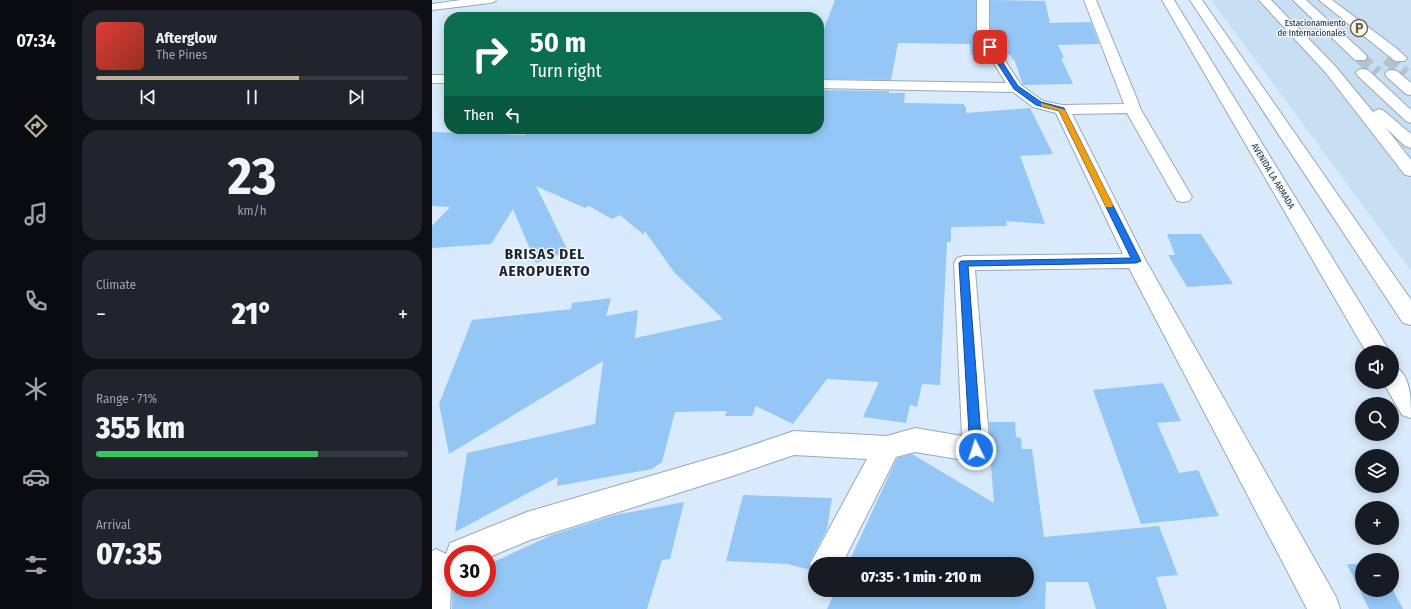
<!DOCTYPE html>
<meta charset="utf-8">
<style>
body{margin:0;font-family:"Fira Sans Condensed",sans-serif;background:#20242c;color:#f1f3f6;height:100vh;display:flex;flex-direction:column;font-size:15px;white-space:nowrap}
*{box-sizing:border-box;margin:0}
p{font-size:13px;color:#9ea1a6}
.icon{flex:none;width:22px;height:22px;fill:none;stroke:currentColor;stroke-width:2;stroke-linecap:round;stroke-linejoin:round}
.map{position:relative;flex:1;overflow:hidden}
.sheet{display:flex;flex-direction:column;gap:10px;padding:10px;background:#0d0f14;width:360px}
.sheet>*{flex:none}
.guide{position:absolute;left:12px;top:12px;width:380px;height:122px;border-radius:16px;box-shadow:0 2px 10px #0003;background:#0b6e4f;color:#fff;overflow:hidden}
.tools{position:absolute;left:923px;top:345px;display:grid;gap:8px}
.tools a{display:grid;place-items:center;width:44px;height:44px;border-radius:50%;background:#171b24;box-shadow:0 2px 10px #0003;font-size:20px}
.speed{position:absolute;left:12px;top:545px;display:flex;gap:8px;font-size:20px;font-weight:700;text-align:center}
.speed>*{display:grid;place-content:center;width:52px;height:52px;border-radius:50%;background:#171b24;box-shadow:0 2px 10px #0003;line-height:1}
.speed .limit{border:6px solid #d22;background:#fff;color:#111}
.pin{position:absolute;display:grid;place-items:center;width:34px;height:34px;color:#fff;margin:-17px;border-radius:8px;box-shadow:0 2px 6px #0006}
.me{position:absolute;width:44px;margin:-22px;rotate:356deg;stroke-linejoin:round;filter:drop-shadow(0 0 3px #0008)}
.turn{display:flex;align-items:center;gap:14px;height:84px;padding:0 20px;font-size:18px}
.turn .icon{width:52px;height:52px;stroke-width:2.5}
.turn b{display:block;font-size:28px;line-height:34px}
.then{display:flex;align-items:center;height:38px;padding:0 20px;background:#0003;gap:8px;font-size:15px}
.big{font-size:30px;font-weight:800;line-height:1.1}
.sheet .tile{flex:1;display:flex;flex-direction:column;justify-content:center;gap:6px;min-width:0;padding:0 14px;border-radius:16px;background:#20242c}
.sheet .dial{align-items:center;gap:0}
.dial b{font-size:52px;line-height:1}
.song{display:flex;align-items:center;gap:12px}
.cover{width:48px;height:48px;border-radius:6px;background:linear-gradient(135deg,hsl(0 70% 55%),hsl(10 70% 35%))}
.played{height:4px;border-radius:2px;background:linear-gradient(90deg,#bab09c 65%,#363941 65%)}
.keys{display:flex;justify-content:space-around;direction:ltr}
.heat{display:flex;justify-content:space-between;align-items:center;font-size:22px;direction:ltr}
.charge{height:6px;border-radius:3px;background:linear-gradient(90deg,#34c759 71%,#363941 0)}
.trip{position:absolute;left:376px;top:557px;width:226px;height:40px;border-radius:20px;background:#171b24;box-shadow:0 2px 10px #0003;font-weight:800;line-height:40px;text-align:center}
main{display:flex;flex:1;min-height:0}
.tab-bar{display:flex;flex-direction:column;width:72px;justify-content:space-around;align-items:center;background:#090b0e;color:#9ea1a6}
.tab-bar .icon{width:28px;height:28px}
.tab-bar .selected{color:#bab09c}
.tab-bar b{font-size:18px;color:#f1f3f6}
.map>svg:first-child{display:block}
.built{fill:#c7def3}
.building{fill:#94c7f5}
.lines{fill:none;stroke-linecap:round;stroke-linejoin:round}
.minor-tunnel{stroke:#b3c2d1;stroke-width:13;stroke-dasharray:13 6;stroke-linecap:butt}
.minor-casing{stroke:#98a9b8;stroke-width:2}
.major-casing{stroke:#98a9b8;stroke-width:2}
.minor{fill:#fff;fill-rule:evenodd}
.major{fill:#fff;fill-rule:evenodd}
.route{fill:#1a73e8;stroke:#114b97}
.slow{fill:#f59e0b}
.labels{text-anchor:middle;stroke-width:3;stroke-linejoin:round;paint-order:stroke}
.far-poi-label{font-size:9px;fill:#1d242a;stroke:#eff6fd;text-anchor:end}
.far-street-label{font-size:9px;fill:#1d242a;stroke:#eff6fd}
.district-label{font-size:15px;font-weight:bold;letter-spacing:1px;fill:#1d242a;stroke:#eff6fd}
</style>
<main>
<nav class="tab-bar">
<b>07:34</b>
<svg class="icon selected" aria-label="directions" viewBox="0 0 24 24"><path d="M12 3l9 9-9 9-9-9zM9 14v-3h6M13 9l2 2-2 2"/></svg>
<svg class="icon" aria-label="music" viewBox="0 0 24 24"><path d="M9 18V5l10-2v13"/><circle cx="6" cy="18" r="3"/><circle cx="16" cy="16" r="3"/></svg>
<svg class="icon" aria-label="phone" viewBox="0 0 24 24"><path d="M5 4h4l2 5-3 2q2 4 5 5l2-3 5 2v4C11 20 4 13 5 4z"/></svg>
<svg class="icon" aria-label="climate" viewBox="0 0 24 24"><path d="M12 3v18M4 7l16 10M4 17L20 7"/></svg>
<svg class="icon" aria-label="car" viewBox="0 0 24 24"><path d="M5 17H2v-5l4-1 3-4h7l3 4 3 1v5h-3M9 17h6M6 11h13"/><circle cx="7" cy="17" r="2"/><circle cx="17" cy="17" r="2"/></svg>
<svg class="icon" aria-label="filters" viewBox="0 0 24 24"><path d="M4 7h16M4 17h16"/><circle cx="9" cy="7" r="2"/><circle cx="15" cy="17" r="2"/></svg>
</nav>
<section class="sheet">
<div class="tile">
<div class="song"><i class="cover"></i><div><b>Afterglow</b><p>The Pines</p></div></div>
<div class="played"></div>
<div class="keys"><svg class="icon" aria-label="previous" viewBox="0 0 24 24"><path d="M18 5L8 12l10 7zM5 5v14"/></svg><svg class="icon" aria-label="pause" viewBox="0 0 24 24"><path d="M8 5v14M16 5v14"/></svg><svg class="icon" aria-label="next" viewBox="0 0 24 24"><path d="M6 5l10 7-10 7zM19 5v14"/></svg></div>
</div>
<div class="tile dial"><b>23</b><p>km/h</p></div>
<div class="tile"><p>Climate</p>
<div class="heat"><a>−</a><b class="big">21°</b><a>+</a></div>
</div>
<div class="tile"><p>Range · 71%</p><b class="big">355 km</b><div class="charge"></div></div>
<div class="tile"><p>Arrival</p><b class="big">07:35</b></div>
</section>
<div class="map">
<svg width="979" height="609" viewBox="0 0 979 609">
<rect width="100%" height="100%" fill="#d8eafb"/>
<path class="built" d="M779,0H979V271L885,143Z"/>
<path class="building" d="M403,0H544V36L555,55H539L538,44L466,43L459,80L387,79V42Z
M558,0L613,1L618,23L659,22L667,44L626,45L632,58H629L641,84L591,85L582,59H580L579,55H571L558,36Z
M387,90L457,91V93H473L472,103L532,104V106H534V113L598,108L621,154L588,156L613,224L574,221L575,226L519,227V242H515L508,385L490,384L485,407L478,405L474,423L431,417L447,382L395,379L361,424L324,406L320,416H293L295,411L243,412L230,462L220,469L125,486L126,477L23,532L35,453L163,424L171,361L17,454L7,404L40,320L139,309L140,303L179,298L174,316L206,310L203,338L291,319L242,272L212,230V235L188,215L180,219L157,206L153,208L104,186L136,251L104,263L81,209L59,244L0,248V226L18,207L0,206V132L92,135L98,129H387Z
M735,234H769L801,284L755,287L736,255H743Z
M731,383L749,421L725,423L747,473L766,470L787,516L709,524L661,390Z
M557,422H583L584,437L589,438L590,449H600L612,537L727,526L746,575L724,577L735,609H664L656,582H614L613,609H395L404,590H595V564H416L465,458L480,454L562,503L558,454L559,450Z
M311,495L400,498L395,529L377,563L379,570L355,564L294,561Z
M252,502L238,559L230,560L215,609H20L21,582V588H55V565L120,535L183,515Z
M915,564H930V590H960V588L971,609H937Z"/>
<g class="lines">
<path class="minor-tunnel" d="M928,57L945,73
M955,58L973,74"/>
<g class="minor-casing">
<path id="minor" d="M29,0H64L62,2L58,3L0,10V4Z
M545,0H557V36L589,85L611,101L630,105L692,104L652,0H664L705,99L708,108L760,197L757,201L751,202L745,201L695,113L640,114L714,261L904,597L908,609H875L697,268L543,270L558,450L554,458L544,462L483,452L464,457L410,564H383V575L378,564L435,459L362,455L297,477L98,540L55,558V554H21L18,609H0V551L4,549L14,554L18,543L95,512L297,453L362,431L455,436L483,428L530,436L522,263L525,258L532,256L691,254L624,113L601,107L581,92L387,88V80L574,83L545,36Z
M827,0H839L904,67L941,112L947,109L952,111L979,134V148L973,146L954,128L979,160V176L973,175L894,73Z
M861,0H874L933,54L935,57L933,60H923Z
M887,0H900L964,48L975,58L973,61H963Z
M931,69L936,70L979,110V123L974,121L926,76L924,73L926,70Z
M960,70L965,71L979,83V95L974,94L955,77L953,74L955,71Z
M0,75H17V83H0Z"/>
</g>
<g class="major-casing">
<path id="major" d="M730,0H742L958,352H934Z
M758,0H770L979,300V325L971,323Z
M960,365C979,373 979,398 979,418L970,415L951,382H960Z"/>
</g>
<use href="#minor" class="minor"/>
<use href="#major" class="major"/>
</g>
<path class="route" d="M556,46H560L586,86L609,102L632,108L709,261L704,263L536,266L550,450L548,453L544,455L540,453L538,450L527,263L529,261L699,258L627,111L604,105L582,89L555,47Z"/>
<path class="slow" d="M609,103L633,110L681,205L680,207H674L673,205L627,111L609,106Z"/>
<defs>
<g id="parking-ring" transform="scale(0.9)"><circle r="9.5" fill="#eff6fd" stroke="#775f2f" stroke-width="1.5"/><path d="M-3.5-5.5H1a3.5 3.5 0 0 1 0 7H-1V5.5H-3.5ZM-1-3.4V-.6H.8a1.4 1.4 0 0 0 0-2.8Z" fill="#775f2f"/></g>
</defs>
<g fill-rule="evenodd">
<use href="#parking-ring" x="927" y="28"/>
</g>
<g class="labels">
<g class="far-poi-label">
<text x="914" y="26">Estacionamiento<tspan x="914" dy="10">de Internacionales</tspan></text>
</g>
<g class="far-street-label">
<text transform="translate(841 176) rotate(59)" y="3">AVENIDA LA ARMADA</text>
</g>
<g class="district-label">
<text x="113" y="259">BRISAS DEL<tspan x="113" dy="17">AEROPUERTO</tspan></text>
</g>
</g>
</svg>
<div class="tools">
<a><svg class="icon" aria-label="sound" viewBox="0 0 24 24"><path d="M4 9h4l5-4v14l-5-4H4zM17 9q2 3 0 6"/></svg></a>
<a><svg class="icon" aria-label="search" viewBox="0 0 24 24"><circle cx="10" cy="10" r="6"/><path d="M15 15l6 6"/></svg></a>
<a><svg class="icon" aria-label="layers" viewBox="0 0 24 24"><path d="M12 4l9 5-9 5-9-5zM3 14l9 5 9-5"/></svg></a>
<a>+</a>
<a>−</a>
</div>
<div class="speed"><div class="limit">30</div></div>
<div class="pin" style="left:558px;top:47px;background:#d93025"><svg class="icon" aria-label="arrive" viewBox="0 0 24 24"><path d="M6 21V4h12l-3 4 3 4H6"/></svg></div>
<svg class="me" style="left:544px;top:450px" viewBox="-20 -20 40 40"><circle r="17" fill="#1a73e8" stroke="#fff" stroke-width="3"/><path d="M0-11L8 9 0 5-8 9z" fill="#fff"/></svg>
<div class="trip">07:35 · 1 min · 210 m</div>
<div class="guide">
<div class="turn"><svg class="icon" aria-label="right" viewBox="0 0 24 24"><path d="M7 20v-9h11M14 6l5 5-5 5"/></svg><div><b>50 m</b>Turn right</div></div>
<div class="then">Then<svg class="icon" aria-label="left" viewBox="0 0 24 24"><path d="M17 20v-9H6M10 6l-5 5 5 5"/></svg></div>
</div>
</div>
</main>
